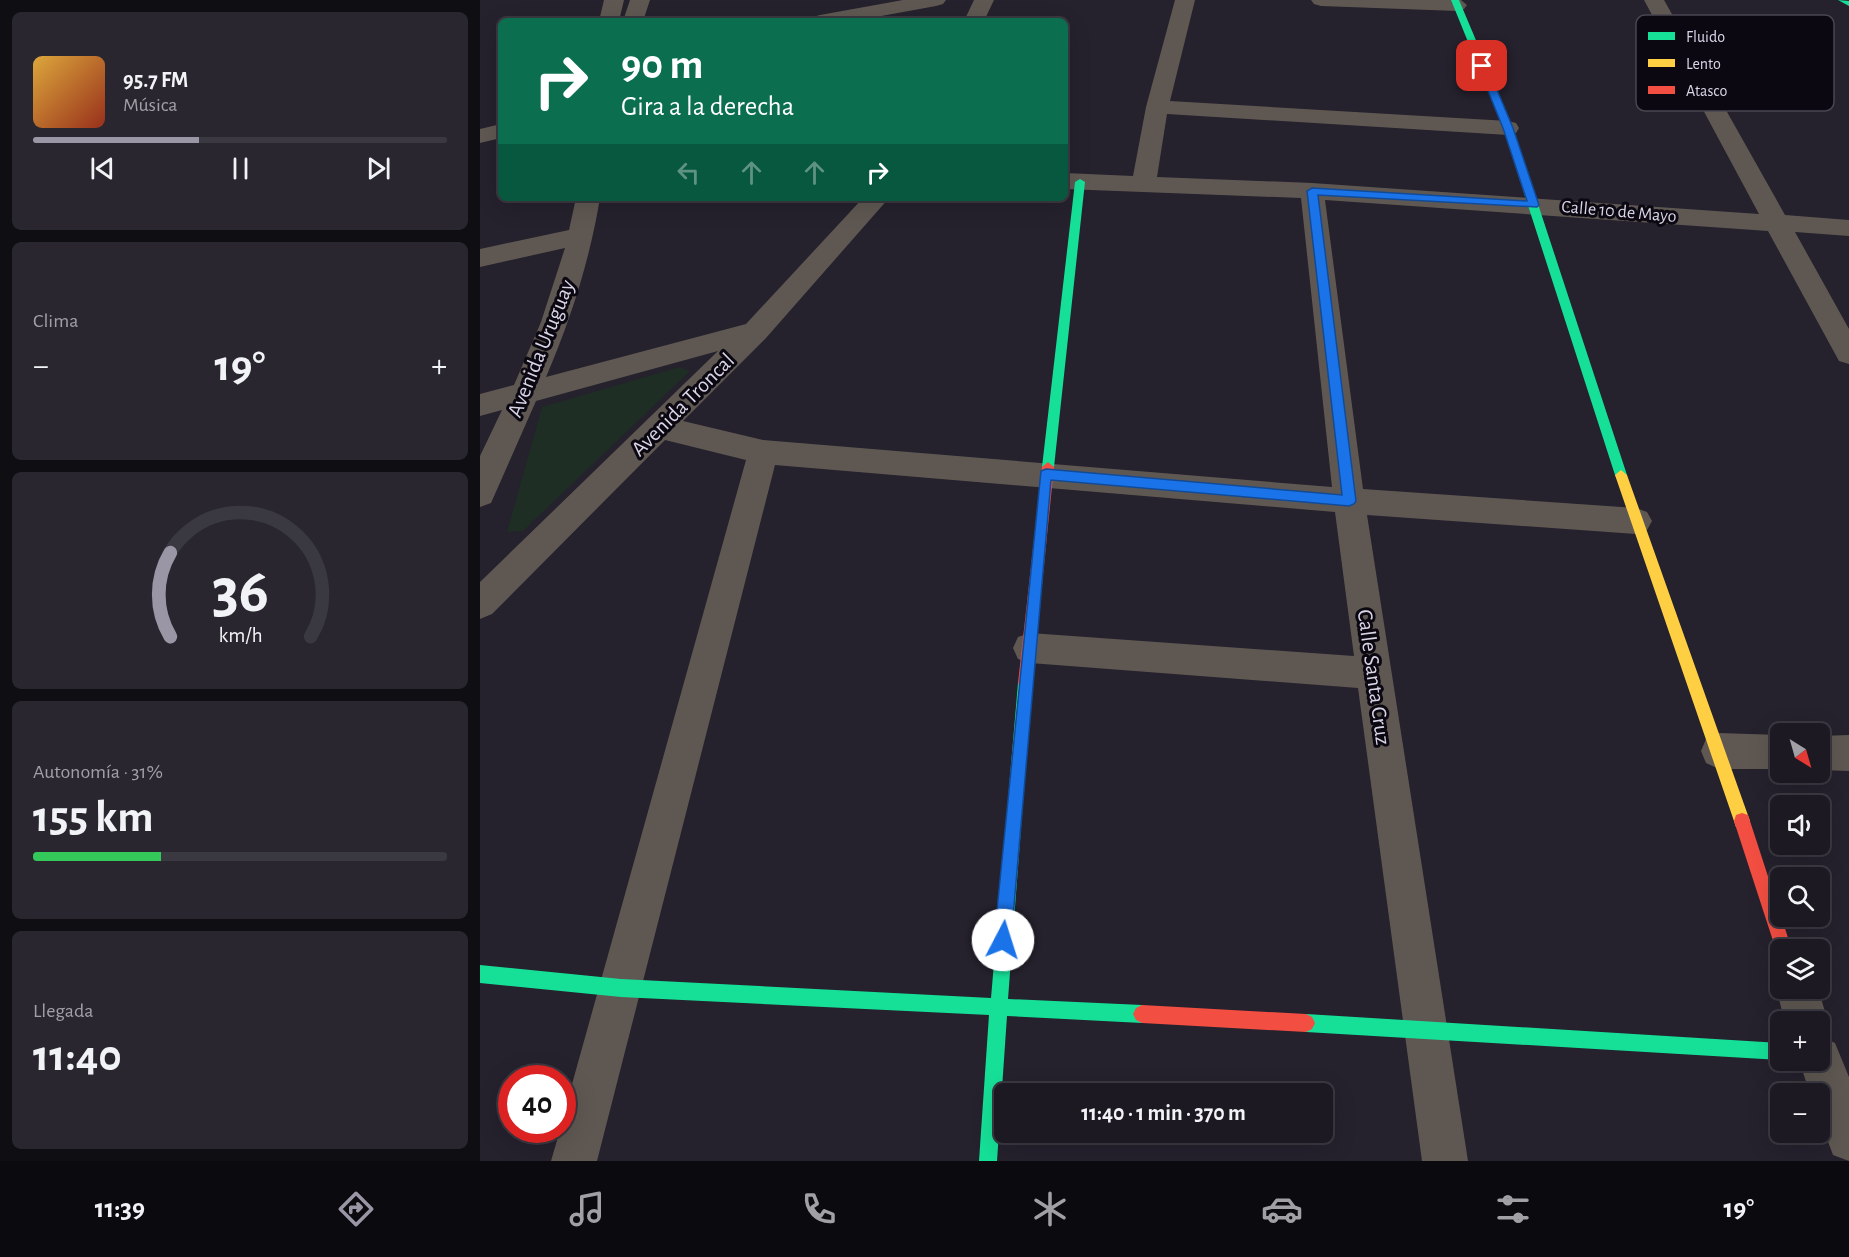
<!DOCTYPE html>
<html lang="es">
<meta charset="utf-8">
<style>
body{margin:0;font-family:"Alegreya Sans",sans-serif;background:#29262f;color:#f1f3f6;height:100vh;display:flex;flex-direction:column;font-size:22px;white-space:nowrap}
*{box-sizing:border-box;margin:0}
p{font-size:20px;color:#a0a0a5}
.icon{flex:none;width:33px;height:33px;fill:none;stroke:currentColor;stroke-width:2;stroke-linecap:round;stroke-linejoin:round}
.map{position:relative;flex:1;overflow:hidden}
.panel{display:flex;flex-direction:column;gap:12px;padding:12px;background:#0f0e13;width:480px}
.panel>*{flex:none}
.banner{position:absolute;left:18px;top:18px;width:570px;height:183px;border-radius:9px;box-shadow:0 6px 24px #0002,0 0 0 2px #3a3840;background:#0b6e4f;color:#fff;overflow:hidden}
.needle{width:39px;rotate:143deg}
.controls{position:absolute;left:1290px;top:723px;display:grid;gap:12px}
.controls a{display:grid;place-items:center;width:60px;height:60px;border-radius:9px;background:#1c1922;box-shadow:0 6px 24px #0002,0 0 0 2px #3a3840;font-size:30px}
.speed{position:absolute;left:18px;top:1065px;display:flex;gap:12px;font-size:30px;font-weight:700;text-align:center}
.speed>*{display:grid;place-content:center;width:78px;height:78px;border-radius:50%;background:#1c1922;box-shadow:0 6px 24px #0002,0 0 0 2px #3a3840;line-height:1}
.speed .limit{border:9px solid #d22;background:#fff;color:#111}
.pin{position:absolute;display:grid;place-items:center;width:51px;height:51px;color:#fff;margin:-26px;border-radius:12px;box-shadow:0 3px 9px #0006}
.me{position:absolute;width:66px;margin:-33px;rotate:5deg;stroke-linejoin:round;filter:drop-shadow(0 0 4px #0008)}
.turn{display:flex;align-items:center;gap:21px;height:126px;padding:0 24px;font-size:27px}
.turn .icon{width:78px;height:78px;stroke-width:2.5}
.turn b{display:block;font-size:42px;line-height:51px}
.lanes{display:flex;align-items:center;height:57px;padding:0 24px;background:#0003;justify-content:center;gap:30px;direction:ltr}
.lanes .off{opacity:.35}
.big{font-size:45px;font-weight:600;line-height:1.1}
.panel .widget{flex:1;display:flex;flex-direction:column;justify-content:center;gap:9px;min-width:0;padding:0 21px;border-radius:9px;background:#29262f}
.panel .dial{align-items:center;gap:0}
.dial svg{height:156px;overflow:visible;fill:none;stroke:#3a3840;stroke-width:7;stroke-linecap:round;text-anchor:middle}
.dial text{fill:#f1f3f6;stroke:none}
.song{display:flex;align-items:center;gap:18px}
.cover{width:72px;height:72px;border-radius:9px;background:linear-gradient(135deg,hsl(40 70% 55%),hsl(10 70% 35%))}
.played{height:6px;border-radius:3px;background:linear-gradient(90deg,#9b96a5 40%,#3a3840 40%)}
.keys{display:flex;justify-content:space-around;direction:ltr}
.heat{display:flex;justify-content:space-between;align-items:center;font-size:33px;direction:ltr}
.charge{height:9px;border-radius:4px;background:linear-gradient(90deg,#34c759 31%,#3a3840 0)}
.trip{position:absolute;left:514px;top:1083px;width:339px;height:60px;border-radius:9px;background:#1c1922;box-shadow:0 6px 24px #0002,0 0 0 2px #3a3840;font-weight:600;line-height:60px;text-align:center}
.menu{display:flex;height:96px;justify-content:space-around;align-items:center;background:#0b0a0e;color:#a0a0a5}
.menu .icon{width:42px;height:42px}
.menu .active{color:#9b96a5}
.menu b{font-size:27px;color:#f1f3f6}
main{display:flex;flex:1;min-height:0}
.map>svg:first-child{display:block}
.green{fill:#1e2e24}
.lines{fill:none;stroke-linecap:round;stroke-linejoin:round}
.street{fill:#5f5852;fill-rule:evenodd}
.fast{fill:#16e098;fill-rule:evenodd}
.slow{fill:#ffcf43;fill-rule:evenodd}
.jam{fill:#f24e42;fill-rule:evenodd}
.route{fill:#1a73e8;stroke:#114b97;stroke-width:1.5}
.labels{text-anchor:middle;stroke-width:6;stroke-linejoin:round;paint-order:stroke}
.far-street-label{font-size:18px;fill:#dad5e6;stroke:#0b0812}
.street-label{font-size:22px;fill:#dad5e6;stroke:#0b0812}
.key{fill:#0b0812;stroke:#494652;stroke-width:1.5}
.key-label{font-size:16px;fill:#dad5e6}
</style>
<main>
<section class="panel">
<div class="widget">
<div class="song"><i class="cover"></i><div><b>95.7 FM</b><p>Música</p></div></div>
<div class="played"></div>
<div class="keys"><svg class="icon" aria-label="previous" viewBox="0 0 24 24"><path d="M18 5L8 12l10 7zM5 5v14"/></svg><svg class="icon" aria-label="pause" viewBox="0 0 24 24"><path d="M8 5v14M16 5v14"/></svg><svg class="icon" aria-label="next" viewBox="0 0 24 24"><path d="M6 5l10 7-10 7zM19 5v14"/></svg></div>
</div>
<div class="widget"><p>Clima</p>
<div class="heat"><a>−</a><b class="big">19°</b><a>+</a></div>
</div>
<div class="widget dial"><svg viewBox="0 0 100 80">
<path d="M14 69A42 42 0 1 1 86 69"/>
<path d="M14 69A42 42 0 0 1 14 26" stroke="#9b96a5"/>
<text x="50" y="56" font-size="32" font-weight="700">36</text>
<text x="50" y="72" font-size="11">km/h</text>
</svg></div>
<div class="widget"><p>Autonomía · 31%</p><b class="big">155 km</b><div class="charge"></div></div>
<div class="widget"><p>Llegada</p><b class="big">11:40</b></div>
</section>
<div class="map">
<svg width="1369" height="1161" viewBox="0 0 1369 1161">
<rect width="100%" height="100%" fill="#25212d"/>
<path class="green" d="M200,367L210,371L43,531L27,532L62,407Z"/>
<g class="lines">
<path class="street" d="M124,0H144L139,21H119Z
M150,0H170L163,21H143Z
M423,0H466L463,4L456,6L374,21H330L333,17L340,15Z
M494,0H514L504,21H484Z
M695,0H715L690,101L1028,121L1036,123L1039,128L1036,133L1028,135L687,114L677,177L832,183L1279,214L1164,0H1184L1305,215L1369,220V236L1315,232L1369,329V364L1359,361L1288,231L845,200L883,489L1156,508L1167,512L1172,521L1167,530L1156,534L887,515L988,1161H942L878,688L550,663L538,659L533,648L538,637L550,633L874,656L855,512L295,465L117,1161H71L80,1130H82V1120L266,460L185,440L12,614L0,619V582L238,351L56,401L11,503L0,507V456L22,410L0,416V394L34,385L61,322L85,248L0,267V249L89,230L96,198H120C110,259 91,319 66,377L266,324L383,198H409L286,338L203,421L283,440L852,487L821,198L585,189V173L653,176L666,107Z
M831,0H981L987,5L984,9L977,11L841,6L834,4Z
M21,124V138L0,143V129Z
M1239,733L1300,735V769H1239L1226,763L1221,751L1226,739Z
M1369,735V771L1340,770V736Z
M1300,977V988H1338L1348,1022L1342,1037L1355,1043L1369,1077V1161L1353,1155L1340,1120V1094H1330L1319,1060H1340V1022H1305L1296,988Z"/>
<path class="fast" d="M971,0H979L1033,128L1147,475L1145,479H1137L1135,475L1023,128Z
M1358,0L1369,1V6Z
M600,179L605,182L574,467L568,472L562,467L595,182Z
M545,676L550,678L552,683L528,999L662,1005L668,1008L671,1014L668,1020L662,1023L527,1016L517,1161H499L509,1015L141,997L0,983V965L141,979L511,998L538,683L540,678Z
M826,1014L1300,1043L1301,1060L826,1032L820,1029L817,1023L820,1017Z"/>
<path class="slow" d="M1141,470L1147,475L1270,821L1268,827L1262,829L1256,827L1254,821L1135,475Z"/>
<path class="jam" d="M568,462L574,467L552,683L550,688L545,690L540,688L538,683L562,467Z
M1262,813L1268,815L1270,821L1312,950H1300V957L1296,950L1254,821L1256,815Z
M662,1005L826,1014L832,1017L835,1023L832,1029L826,1032L662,1023L656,1020L653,1014L656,1008Z"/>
</g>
<path class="route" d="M1002,64L1007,66L1033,128L1059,205L1057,207L838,195L876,501L874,504L869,506L571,480L531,940L529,946L523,948L517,946L514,940L561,471L566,469L862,495L827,191L832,188L1047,201L1023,128L998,66Z"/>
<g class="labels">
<g class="far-street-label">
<text transform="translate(1139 211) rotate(5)" y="6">Calle 10 de Mayo</text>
</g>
<g class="street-label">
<text transform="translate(60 348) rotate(-68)" y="8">Avenida Uruguay</text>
<text transform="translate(202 404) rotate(-45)" y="8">Avenida Troncal</text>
<text transform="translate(895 677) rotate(82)" y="8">Calle Santa Cruz</text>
</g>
</g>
<rect x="1156" y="15" width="198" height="96" rx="9" class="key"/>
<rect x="1168" y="32" width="27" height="8" fill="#16e098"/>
<rect x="1168" y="59" width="27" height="8" fill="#ffcf43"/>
<rect x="1168" y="86" width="27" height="8" fill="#f24e42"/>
<g class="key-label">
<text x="1206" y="42">Fluido</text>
<text x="1206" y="69">Lento</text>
<text x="1206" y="96">Atasco</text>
</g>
</svg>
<div class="controls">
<a><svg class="needle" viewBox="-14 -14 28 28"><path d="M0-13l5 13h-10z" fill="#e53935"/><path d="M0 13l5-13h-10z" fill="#a0a0a5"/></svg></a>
<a><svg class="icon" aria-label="sound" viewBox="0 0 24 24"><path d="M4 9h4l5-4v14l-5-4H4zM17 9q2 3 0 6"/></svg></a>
<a><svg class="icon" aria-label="search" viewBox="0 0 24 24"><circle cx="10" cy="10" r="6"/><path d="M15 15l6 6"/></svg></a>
<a><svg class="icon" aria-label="layers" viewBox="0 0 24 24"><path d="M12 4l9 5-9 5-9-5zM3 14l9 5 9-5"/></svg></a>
<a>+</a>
<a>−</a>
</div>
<div class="speed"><div class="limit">40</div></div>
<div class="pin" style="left:1002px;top:66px;background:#d93025"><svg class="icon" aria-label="arrive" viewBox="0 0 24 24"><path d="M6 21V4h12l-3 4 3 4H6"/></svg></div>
<svg class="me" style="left:523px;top:940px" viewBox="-20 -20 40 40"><circle r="19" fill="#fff"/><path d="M0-13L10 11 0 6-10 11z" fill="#1a73e8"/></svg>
<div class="trip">11:40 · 1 min · 370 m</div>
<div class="banner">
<div class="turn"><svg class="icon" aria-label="right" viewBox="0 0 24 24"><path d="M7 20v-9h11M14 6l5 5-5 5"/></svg><div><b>90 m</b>Gira a la derecha</div></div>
<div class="lanes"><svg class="icon off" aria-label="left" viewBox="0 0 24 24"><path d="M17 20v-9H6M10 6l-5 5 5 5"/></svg><svg class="icon off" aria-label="ahead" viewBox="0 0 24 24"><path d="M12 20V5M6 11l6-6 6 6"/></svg><svg class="icon off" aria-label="ahead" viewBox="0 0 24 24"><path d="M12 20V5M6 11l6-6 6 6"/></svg><svg class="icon" aria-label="right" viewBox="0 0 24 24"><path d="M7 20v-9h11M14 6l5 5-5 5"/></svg></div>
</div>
</div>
</main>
<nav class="menu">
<b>11:39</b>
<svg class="icon active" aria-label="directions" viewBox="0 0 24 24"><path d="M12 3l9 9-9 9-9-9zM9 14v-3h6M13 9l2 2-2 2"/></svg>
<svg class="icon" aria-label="music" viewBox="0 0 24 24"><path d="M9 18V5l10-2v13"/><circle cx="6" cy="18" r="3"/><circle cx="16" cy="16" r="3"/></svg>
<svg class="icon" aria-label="phone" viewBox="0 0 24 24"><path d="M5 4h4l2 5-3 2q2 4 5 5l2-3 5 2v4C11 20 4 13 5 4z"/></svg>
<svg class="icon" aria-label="climate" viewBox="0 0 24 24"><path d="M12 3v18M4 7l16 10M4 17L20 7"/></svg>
<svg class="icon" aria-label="car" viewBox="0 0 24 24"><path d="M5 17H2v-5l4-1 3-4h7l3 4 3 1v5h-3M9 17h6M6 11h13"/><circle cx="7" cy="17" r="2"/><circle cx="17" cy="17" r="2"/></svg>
<svg class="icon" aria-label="filters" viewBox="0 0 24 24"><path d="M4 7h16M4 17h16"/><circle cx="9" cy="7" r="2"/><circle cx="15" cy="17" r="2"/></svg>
<b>19°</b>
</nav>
